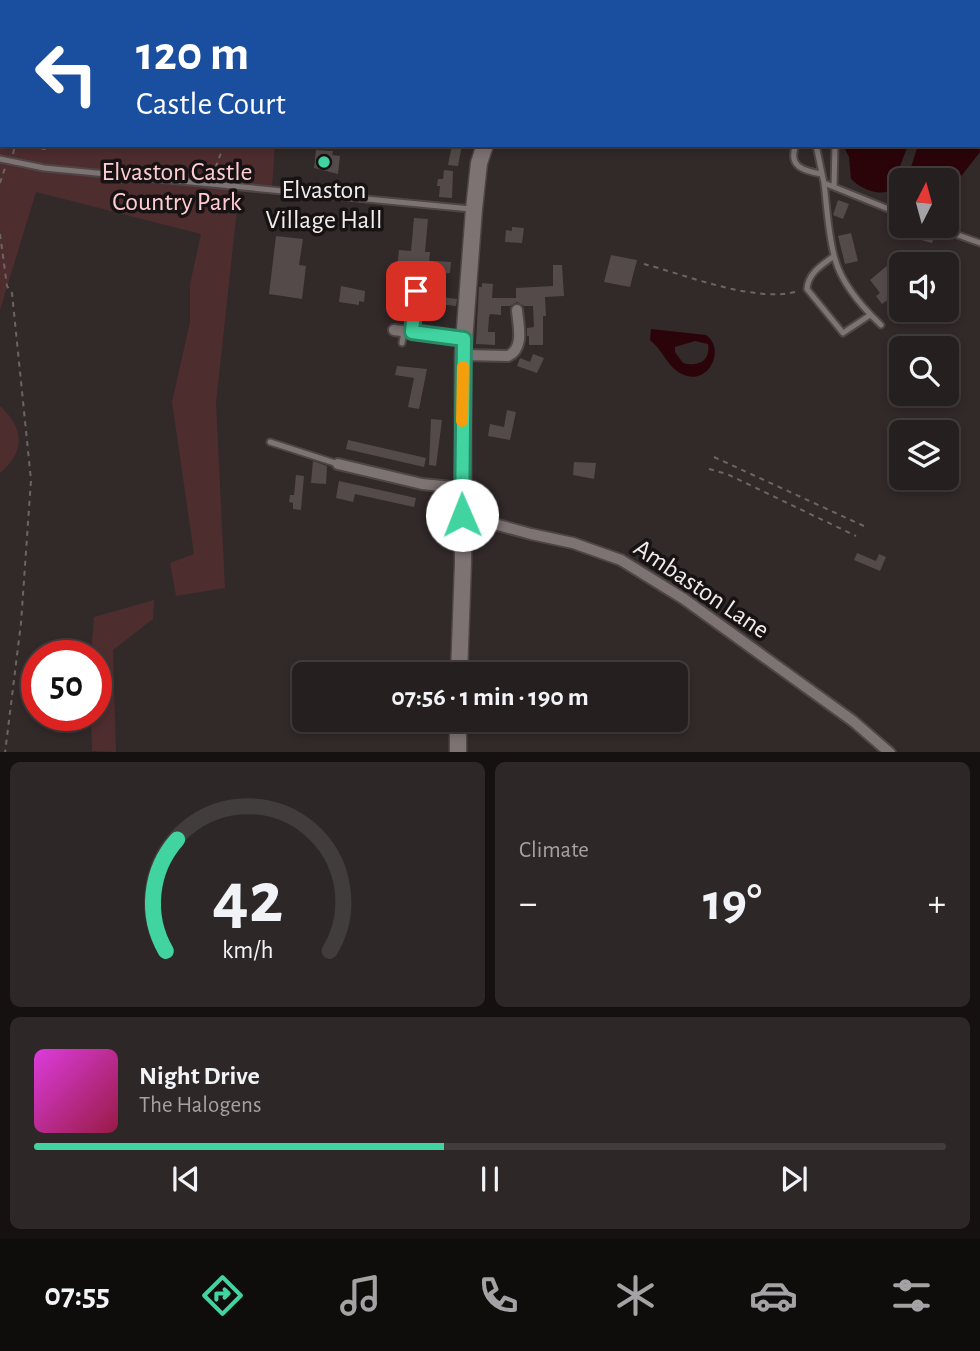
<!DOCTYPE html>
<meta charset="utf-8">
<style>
body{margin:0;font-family:"Alegreya Sans",sans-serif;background:#2e2728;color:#f1f3f6;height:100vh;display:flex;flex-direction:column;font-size:26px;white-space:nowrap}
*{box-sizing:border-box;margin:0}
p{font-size:23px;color:#a4a2a4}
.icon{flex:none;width:38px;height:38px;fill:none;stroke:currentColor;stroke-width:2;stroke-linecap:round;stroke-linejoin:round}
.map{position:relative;height:752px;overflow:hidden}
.drawer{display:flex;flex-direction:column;gap:10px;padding:10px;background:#151111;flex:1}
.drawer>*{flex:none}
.banner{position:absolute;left:0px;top:0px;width:980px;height:147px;box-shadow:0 4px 10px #0003,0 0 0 2px #423d3d;background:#1a4fa0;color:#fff;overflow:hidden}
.needle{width:46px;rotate:6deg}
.tools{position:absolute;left:889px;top:168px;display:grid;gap:14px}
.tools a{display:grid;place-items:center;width:70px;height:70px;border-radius:10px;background:#261f1f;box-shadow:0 4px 10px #0003,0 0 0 2px #423d3d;font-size:35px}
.speed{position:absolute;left:21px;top:640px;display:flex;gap:14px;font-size:35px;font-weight:700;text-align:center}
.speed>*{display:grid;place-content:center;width:91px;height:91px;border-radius:50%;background:#261f1f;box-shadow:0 4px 10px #0003,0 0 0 2px #423d3d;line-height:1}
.speed .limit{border:10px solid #d22;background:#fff;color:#111}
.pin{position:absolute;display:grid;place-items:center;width:60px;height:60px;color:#fff;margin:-30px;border-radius:14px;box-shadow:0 4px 10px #0006}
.me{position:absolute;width:77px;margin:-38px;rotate:359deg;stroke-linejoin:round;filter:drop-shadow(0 0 5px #0008)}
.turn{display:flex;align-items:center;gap:24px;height:147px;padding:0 21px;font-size:32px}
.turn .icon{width:91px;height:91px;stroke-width:2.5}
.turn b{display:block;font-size:49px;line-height:60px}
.big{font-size:52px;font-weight:600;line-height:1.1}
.drawer .tile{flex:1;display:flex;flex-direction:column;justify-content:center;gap:10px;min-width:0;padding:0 24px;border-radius:10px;background:#2e2728}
.drawer .dial{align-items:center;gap:0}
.dial svg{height:182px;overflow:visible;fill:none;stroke:#423d3d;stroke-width:7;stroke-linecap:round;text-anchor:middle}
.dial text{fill:#f1f3f6;stroke:none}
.song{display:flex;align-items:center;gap:21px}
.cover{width:84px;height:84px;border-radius:10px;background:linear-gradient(135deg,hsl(300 70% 55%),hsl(340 70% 35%))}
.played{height:7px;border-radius:4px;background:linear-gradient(90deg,#41d4a1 45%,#423d3d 45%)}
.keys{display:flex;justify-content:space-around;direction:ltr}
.heat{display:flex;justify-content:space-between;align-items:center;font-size:38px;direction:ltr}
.drawer .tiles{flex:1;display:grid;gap:10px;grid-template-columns:1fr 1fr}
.tile:last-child{grid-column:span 2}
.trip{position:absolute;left:292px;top:662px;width:396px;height:70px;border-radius:10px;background:#261f1f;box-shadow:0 4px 10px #0003,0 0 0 2px #423d3d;font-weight:600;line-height:70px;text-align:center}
.tabs{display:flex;height:112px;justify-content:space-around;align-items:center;background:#0f0c0c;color:#a4a2a4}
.tabs .icon{width:49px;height:49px}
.tabs .current{color:#41d4a1}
.tabs b{font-size:32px;color:#f1f3f6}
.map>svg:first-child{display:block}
.green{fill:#4e2d2f}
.water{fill:#2b040a;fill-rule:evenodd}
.building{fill:#544a4a}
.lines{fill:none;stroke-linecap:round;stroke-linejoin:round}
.lane-casing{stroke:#4e4646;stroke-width:9}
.street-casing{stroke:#4e4646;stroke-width:14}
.secondary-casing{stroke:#4e4646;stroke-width:19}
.path{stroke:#6d6565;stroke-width:2;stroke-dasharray:5 5;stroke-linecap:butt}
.lane{stroke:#7e7373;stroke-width:5}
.street{stroke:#7e7373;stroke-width:10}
.secondary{stroke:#7e7373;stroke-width:16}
.route-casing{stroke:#2a8a69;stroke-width:18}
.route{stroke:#41d4a1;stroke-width:12}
.slow{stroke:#f59e0b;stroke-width:12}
.poi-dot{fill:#41d4a1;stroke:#171213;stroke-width:2.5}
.labels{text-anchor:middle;stroke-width:7;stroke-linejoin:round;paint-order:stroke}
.park-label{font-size:26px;fill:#ffcdcf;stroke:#171213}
.poi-label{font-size:26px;fill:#f2ecec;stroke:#171213}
.street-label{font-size:26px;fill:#f2ecec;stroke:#171213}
</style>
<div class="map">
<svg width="980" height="753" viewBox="0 0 980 753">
<rect width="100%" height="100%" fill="#322929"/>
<path class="green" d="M0,0H271L2,2V145H275L272,187L253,185L251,192L239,191L216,403L225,588L176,596L170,563L194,554L172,402L190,322V284L201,234L36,192L0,310Z
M578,0H764L588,2Z
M0,406C24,428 26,451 0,473Z
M154,600L153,619L113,650L116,752L92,751L91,716H96V656H91L94,617Z"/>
<path class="water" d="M978,137L980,152L959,179L947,201V180H907L918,145H978Z
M843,145H875L879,148L884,145H908L891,190C878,197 860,188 851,179L849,157Z
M651,329L706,335C726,349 709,385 684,375C667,368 664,351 650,340ZM695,341L708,344C711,361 698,367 683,363L675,352V347Z"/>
<path class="building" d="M452,145H462L458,166L448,165Z
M316,150L333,151L332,155L340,156L338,174L314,168Z
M444,170L453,171L452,198L439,197L440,186H437L438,179H443Z
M838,200L849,204L843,219L833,215Z
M414,218L428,219L425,252H430L429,263L407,262L404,301L391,300L395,278H396L399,250L411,251Z
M899,226H917L935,233L932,243L897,233Z
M512,227L524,228L522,243L505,242L506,230L512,231Z
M851,233L858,261L845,264L838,236Z
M276,236L303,239L299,265L306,266L302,299L269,294Z
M901,254L908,264H901V301L895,307L886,301L882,304L876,296L880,293L870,280Z
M611,255L637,260L630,287L604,282Z
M436,261L451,262L450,273L435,275Z
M553,265H562L564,296L545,297L546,316H543V345H529V336H527V328L534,327L533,306H524L517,302L510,306H501V315L490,314L489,317L488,332H495V345L476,344L479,287H482V283L493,284L492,298H516V288L553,286Z
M431,282H444L442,297L457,299L456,306L429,303Z
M341,286L365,291L364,302L359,301V305L339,302Z
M533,354L544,358L537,373L517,366L520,358L530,362Z
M397,366L427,369L419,409L408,407L414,378L395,375Z
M507,410L516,412L510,440L488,436L490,424L504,427Z
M431,419L442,420L436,466L429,465Z
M348,440L426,458L424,467L346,449Z
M313,461L327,466L326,484L311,483Z
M574,462L596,463L594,479L573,475Z
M296,475L304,476L301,510L293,509V503L289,502L290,495H294Z
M339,481L416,498L414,507L355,494L353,502L336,498Z
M857,553L876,561L879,554L886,557L880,571L854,560Z"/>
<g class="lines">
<g class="lane-casing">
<path id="lane" d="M978,39H980
M796,145C787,167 805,171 822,174
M816,145L824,183L901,214
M0,159L44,168L471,209
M824,183C827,207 828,235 835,259C842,284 863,308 881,325
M834,187L835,145
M933,226L980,243
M834,256C822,265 808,273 807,289L843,333L870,315
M402,343L404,332
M270,442L338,464"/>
</g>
<g class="street-casing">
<path id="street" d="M394,330L464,339
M412,332L418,271H424
M463,355L508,356C525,348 518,325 517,310
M338,464L422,484L462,488
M462,515L531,534L573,543L621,560L684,599L853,721L890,753"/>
</g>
<g class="secondary-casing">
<path id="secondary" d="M860,2L861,0
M459,674L463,563V355L474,209L479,163L485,145
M458,753V719"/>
</g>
<path class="path" d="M54,2L55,0
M168,2L169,0
M265,2V0
M0,140L2,141
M21,145L45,149L57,145
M13,154L15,145
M212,177L224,145
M0,183L5,168
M0,234L7,286L12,293L31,480L21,623L5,753
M644,264C686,275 757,304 799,291
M714,457L866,527
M709,469L727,474L856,536"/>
<use href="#lane" class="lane"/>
<use href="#street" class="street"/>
<use href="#secondary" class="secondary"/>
</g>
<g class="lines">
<g class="route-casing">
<path id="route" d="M416,291L412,332L464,339L462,515"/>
</g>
<use href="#route" class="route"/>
<path class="slow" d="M462,421L463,367"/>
</g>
<circle class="poi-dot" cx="324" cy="162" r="7"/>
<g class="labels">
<g class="park-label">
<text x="177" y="180">Elvaston Castle<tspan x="177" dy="30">Country Park</tspan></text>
</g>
<g class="poi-label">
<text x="324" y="198">Elvaston<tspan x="324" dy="30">Village Hall</tspan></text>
</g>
<g class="street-label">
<text transform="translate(702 588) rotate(34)" y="9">Ambaston Lane</text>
</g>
</g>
</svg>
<div class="tools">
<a><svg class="needle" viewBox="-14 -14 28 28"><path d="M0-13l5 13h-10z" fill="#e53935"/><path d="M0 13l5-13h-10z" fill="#a4a2a4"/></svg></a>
<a><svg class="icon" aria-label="sound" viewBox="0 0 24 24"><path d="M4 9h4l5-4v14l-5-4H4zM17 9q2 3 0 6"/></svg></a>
<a><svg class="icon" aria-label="search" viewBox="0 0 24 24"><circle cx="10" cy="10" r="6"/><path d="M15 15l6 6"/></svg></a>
<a><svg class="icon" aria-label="layers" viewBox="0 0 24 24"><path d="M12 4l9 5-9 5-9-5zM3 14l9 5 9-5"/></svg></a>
</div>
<div class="speed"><div class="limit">50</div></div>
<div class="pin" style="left:416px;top:291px;background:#d93025"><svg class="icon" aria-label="arrive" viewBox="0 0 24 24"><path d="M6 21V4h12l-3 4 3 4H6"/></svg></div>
<svg class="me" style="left:462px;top:515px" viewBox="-20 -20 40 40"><circle r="19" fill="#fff"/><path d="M0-13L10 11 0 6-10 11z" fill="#41d4a1"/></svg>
<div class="trip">07:56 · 1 min · 190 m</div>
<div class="banner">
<div class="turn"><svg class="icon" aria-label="left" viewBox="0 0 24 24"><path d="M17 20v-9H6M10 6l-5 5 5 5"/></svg><div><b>120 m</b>Castle Court</div></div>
</div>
</div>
<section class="drawer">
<div class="tiles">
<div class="tile dial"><svg viewBox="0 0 100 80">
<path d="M14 69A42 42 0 1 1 86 69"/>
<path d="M14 69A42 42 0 0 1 19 20" stroke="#41d4a1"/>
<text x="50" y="56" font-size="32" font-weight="700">42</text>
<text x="50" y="72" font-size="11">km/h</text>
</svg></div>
<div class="tile"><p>Climate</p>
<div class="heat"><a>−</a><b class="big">19°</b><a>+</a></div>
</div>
<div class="tile">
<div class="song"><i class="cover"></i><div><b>Night Drive</b><p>The Halogens</p></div></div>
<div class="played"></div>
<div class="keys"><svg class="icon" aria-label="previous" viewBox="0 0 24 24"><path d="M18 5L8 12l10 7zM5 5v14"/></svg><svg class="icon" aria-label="pause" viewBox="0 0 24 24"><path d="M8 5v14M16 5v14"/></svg><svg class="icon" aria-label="next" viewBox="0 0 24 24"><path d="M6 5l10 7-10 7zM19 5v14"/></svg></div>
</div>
</div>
</section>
<nav class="tabs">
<b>07:55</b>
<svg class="icon current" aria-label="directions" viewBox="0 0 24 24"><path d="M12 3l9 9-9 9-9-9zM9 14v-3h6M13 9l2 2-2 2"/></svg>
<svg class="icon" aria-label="music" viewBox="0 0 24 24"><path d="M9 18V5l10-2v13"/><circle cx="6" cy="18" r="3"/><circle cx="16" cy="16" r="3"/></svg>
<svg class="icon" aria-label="phone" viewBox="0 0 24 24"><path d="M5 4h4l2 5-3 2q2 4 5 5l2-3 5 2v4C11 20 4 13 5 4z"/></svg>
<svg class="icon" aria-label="climate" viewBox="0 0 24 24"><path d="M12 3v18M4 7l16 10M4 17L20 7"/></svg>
<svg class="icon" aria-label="car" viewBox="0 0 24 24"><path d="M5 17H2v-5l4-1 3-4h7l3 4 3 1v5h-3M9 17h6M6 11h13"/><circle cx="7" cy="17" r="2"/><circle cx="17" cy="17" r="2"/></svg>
<svg class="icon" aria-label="filters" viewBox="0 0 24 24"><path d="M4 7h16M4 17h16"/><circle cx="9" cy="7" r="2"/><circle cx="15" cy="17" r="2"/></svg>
</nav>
